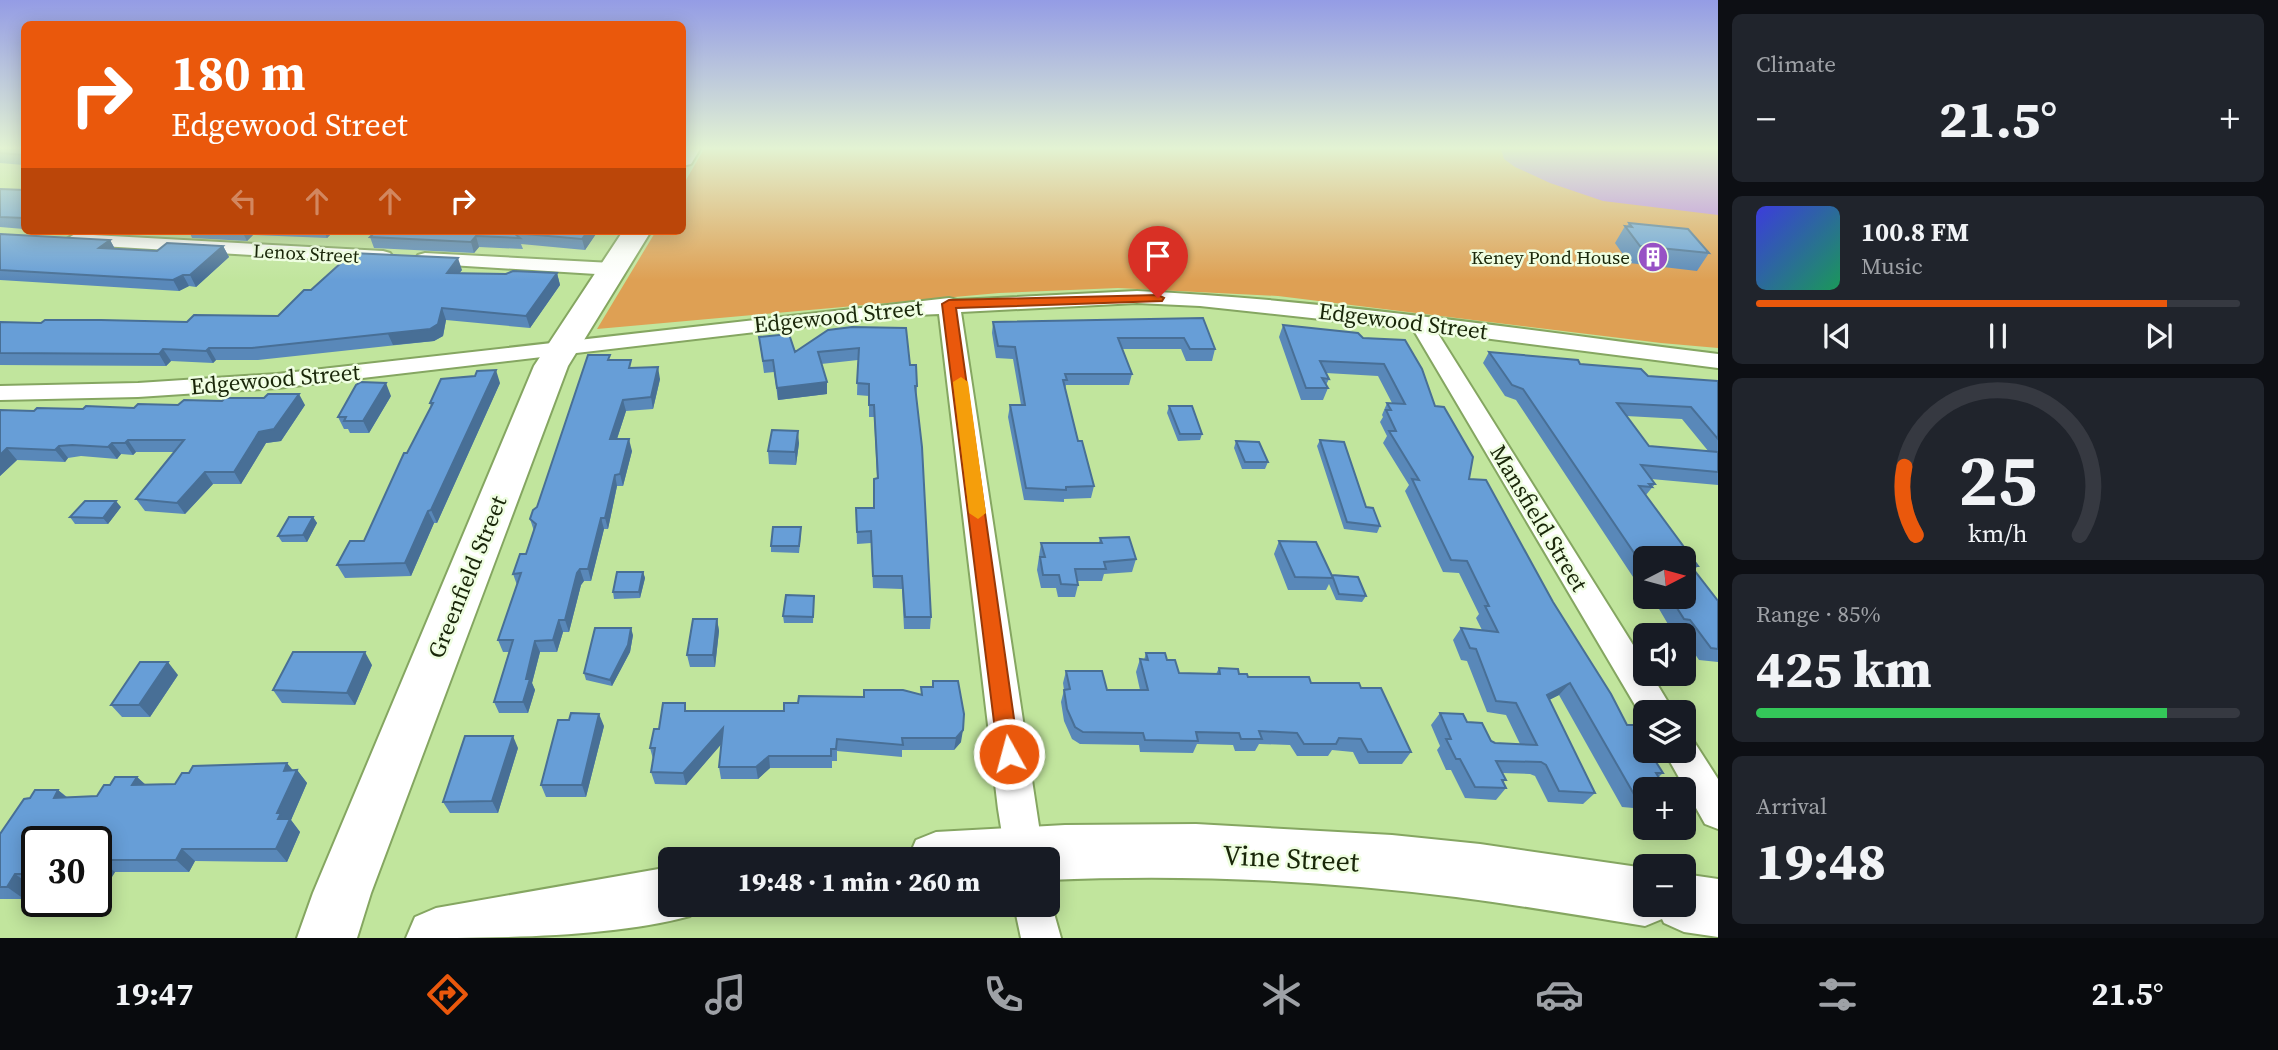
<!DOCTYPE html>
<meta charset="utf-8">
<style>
body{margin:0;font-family:"Source Serif 4",serif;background:#20242c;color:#f1f3f6;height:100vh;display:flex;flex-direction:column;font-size:26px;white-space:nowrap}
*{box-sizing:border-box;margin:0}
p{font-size:23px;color:#9ea1a6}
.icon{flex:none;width:38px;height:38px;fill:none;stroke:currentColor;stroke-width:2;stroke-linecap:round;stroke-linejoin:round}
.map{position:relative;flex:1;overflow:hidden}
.details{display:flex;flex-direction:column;gap:14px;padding:14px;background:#0d0f14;width:560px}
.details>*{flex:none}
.banner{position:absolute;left:21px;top:21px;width:665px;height:214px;border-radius:10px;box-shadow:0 4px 18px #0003;background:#ea580c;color:#fff;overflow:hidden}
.needle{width:46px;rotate:84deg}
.tools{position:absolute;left:1633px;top:546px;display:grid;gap:14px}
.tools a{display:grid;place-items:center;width:63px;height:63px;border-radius:10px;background:#171b24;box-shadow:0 4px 18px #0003;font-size:35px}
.speed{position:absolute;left:21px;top:826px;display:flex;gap:14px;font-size:35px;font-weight:700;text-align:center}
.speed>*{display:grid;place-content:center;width:91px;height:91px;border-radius:50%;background:#171b24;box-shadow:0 4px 18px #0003;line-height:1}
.speed .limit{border:4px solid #111;border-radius:10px;background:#fff;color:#111}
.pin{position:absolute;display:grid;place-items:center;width:60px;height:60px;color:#fff;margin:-72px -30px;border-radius:50% 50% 50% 0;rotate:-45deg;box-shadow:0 0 7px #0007}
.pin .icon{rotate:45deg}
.me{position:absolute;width:77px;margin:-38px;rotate:353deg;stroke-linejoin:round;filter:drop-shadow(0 0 5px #0008)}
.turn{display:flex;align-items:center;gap:24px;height:147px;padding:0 35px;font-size:32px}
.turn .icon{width:91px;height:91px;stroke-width:2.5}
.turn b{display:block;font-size:49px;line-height:60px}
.lanes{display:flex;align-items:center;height:66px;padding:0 35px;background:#0003;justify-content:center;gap:35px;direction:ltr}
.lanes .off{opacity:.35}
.big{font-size:52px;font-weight:800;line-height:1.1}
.details .tile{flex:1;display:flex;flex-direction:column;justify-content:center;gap:10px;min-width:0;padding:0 24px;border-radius:10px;background:#20242c}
.details .dial{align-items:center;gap:0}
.dial svg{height:182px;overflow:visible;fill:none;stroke:#363941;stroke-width:7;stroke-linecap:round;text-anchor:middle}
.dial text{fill:#f1f3f6;stroke:none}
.song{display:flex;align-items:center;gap:21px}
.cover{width:84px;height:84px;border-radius:10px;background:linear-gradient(135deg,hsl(240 70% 55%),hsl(150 70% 35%))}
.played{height:7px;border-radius:4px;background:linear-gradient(90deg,#ea580c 85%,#363941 85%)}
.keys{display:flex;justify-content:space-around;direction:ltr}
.heat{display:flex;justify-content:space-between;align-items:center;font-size:38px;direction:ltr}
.charge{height:10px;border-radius:5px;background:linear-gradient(90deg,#34c759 85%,#363941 0)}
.trip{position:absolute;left:658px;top:847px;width:402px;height:70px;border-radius:10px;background:#171b24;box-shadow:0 4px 18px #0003;font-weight:800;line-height:70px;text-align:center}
.dock{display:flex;height:112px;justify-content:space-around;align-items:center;background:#090b0e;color:#9ea1a6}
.dock .icon{width:49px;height:49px}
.dock .on{color:#ea580c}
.dock b{font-size:32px;color:#f1f3f6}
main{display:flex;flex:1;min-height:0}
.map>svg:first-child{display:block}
.green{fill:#dea054}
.water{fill:#b678e1}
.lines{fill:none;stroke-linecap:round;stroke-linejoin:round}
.street-casing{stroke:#85a661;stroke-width:4}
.secondary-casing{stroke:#85a661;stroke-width:4}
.street{fill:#fff;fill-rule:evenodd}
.secondary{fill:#fff;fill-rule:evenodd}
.wall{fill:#5988b9;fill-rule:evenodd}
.shaded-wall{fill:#486f96}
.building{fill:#679ed7;stroke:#486f96;stroke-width:2}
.route{fill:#ea580c;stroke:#983908;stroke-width:2}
.slow{fill:#f59e0b}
.labels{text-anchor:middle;stroke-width:5;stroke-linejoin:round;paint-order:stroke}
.far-street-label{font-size:19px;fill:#192609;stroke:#effee1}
.far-poi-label{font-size:19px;fill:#192609;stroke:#effee1;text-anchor:end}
.street-label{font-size:23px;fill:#192609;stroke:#effee1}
.near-street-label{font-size:28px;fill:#192609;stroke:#effee1}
</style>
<main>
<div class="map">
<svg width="1718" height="938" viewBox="0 0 1718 938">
<rect width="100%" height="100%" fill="#c1e59d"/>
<path class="green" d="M704,149H1718V348L1661,343L1278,296L1118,288L999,293L597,329L656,231H682L683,185Z"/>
<path class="water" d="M1501,149H1718V215L1603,201L1550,183L1515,167L1504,159Z"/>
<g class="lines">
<g class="street-casing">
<path id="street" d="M75,234L383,251L390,253L393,257L390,261L383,263L68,244L65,240Z
M425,253L612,263L619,265L622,269L619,273L612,275L418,263L415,259L418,255Z
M1137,291C1331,300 1525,330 1718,354V368L1437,332L1645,664V674H1651L1674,712H1645V722L1413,329L1200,306L1137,303L961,312L1044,859H1006L998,809L939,314L893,316L277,388L138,397L0,400V386L138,383L277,374L949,298L957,300Z
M1684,736L1693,740L1718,779V829L1705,824L1664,751H1684Z
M1048,892L1061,938H1021L1014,905H1048Z"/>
</g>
<g class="secondary-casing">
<path id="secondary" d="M682,149H700L691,164L682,166Z
M623,231H651L568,366L371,893L357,938H297L313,893L534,366Z
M1196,824L1392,835L1480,844L1645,868V905H1684V874L1718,879V937L1684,932L1664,923L1662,919L1645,926C1582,916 1519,905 1456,897C1321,880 1184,874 1048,880V859H908L916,840L936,832L1065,825Z
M670,867V905H695L690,916C610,938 493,938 406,938L415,917L436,908Z"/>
</g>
<use href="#street" class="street"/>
<use href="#secondary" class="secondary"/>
</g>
<path class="wall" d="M0,149H24V165L0,163Z
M0,189L24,190V229L0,227Z
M1629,223L1709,253L1697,271L1629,263L1615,243L1625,226H1627Z
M67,231H140L136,235Z
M189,231H334L327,238L253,235L247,241L192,238Z
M369,231H598L585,250L521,244L523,249L479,247L474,253L374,248L370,237L373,234Z
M0,234L110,240L115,249L157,251L223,246L229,257L196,287L189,286L179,291L0,280Z
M462,270L459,273L506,274L557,273L560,285L530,328L446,320L443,336L434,341L258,360H216L213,363L171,361L166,366L0,365V322L41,323L187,322L278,316L311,290Z
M1203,318L1215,349L1212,361H1186L1181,349H1122L1132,374L1129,385H1066L1065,389L1078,441L1094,486L1091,498L1064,499V502L1024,500L1008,417L1010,405H1021L1013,359L996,358L992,333L993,322Z
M1283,325L1358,333L1435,406L1469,479L1553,602L1627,725L1663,773L1645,789V809L1622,807L1559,695L1549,700L1595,793L1583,804L1548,802L1535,776L1530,774L1502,773L1506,780L1503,782L1506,788L1496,800L1465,798L1451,770H1446L1437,750L1440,746L1431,725L1440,713L1467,722L1495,743L1520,744L1506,715L1487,712L1467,661L1461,660L1453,640L1461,628L1482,630L1476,618L1479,614L1459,573L1443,572L1405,491L1409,485L1383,443L1387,436L1380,422L1383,417L1382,415L1387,403H1392L1378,376L1326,373L1329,379L1326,385L1328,388L1323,400H1301L1279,337Z
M828,330L910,365L917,386L916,398L931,617L930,629H904L902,589L873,588L871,543L857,544L856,508H874L877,478L874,417H869V396L857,395L858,360L821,364L827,394L778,400L774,372L764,373L759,337L795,352Z
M1489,352L1580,364L1648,376L1718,381V485L1651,479L1655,484L1646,495L1698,566L1694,570L1718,601V662L1699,660L1684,638V635H1682L1679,631H1672L1652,597H1684L1645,558V587L1639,586L1516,400L1505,396L1483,363ZM1626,416L1682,419L1709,452L1649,446Z
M611,360L660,379L653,409L626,411L617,439L632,451L623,486H617L608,529H604L591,581H584L581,585L569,632H563L557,652H540L532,683L535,690L528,713H499L494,702L509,652H503L498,640L517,585L513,574L526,554L534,531L530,519L537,507Z
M500,383L437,523H434L411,576L345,578L337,565L364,541L407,453L431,407L430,403Z
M391,396L369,433H350L348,429H344L338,417Z
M178,405H305L281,441L266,443L241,484H213L185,514L145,511L136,499L175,452H136L133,455L121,454L117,459L81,456L68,458L65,462L17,460L0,476V410L34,411L134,408Z
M1169,406L1202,434L1200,440L1178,441L1167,413Z
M1320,440L1380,526L1377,533L1344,529L1317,446Z
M1236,441L1268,462L1265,469H1242L1234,448Z
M799,443L796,465L769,464L768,451Z
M121,507L108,524H75L70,517Z
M313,517L317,523L307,542H282L278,536Z
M801,534L799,553L771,552V546Z
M1100,538L1136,559L1132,572L1104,574L1102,581H1078V585L1075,597H1058L1056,588H1041L1037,570L1041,543H1099Z
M1279,541L1332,576L1366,596L1362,602L1336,600L1329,584L1326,590H1288L1274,554Z
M643,572L645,578L640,598L614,599L613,592Z
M814,596L813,623H784L783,616Z
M717,619L719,631L715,667H690L687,655Z
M633,635L630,652L612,686L586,680L584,673Z
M1146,653L1167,660L1179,673L1216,674L1219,668L1248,677L1361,688L1411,752L1402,764H1359L1353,752L1332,750L1328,756H1297L1290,745L1259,744L1255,751H1235L1233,745L1197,744L1193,753L1140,752L1139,745L1080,744L1072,739L1064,721L1061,702L1064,690L1063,683L1066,671L1107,690H1140L1136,672L1140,659L1144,660Z
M372,665L355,705L282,703L273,690Z
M178,675L150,717H122L111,705Z
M933,681L961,742L954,750H902V757L837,751V761H832V768H770L758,779H721L719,767L721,744L686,785L655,784L651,772L653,759L650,748L659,729L687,711H784L798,703L864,697L921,694V687H932Z
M604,726L586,797H546L541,785Z
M518,748L498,813H450L443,802Z
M293,770H297L307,783L291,820L300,832L287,862L195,861L189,872H115L107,885H96V842H37V886H32L24,899H0V834L30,798L58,790L67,797L97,796L110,785L137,777L146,785L175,784Z"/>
<path class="shaded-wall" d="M242,231H251L253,235L247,241Z
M324,231H334L327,238Z
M588,231H598L585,250L582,239Z
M476,236L479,247L474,253L471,242Z
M110,240L116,251L99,248Z
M223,246L229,257L196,287L190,275Z
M458,258L462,270L451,284L447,273Z
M557,273L560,285L530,328L526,316Z
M183,275L189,286L179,291L173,280Z
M442,308L446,320L443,336L434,341L393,345L388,334Z
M209,348L216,360L213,363L206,351Z
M163,349L171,361L166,366L159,354Z
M658,367L660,379L653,409L651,397Z
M496,370L500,383L437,523L431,510Z
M827,382V394L778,400L777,388Z
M386,383L391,396L369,433L363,421Z
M299,394L305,405L281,441L266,443L241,484L234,472L259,432Z
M623,400L626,411L613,451L610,439Z
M798,431L799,443L796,465L795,452Z
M629,439L632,451L623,486L620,474Z
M128,440L136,452L133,455L125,443Z
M112,443L121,454L117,459L108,447Z
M59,446L68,458L65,462L55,450Z
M7,448L17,460L0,476V455Z
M205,472L213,484L185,514L177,503Z
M615,475L617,486L608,529L605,518Z
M116,501L121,507L108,524L103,518Z
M428,511L434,523L411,576L405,563Z
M313,517L317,523L307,542L303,535Z
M601,518L604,529L591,581L588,569Z
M580,569L584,581L581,585L569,632L565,620L577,573Z
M643,572L645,578L640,598L639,592Z
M717,619L719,631L715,667L713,655Z
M559,620L563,632L557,652L553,640Z
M631,628L633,635L630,652L612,686L610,680Z
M535,641L540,652L532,683L535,690L528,713L523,702L526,679Z
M365,652L372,665L355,705L347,693Z
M168,662L178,675L150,717L139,705Z
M1570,683L1559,695L1537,706L1547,695Z
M599,714L604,726L586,797L582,785Z
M723,728L725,740L686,785L683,773Z
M963,730L961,742L954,750L956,738Z
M513,736L518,748L498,813L492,801Z
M769,756L770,768L758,779L756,767Z
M287,763L296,774L297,770L307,783L291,820L300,832L287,862L276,849L278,819L277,813L284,771Z
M137,777L151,790L132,785Z
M58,790L73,803L54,798Z
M182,849L195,861L189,872L176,860Z
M100,860L115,872L107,885L96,876V866Z
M15,874L32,886L24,899L7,887Z"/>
<path class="building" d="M0,149H24V155L0,153Z
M0,189L24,190V218L0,217Z
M1629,223L1688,229L1709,253L1640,246L1625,226L1632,227Z
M376,231H588L582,239L514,233L520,238L476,236L471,242L370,237Z
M0,234L110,240L99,248L157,251L167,243L223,246L190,275H183L173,280L0,270Z
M352,253L458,258L447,273L506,274L513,271L557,273L526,316L442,308L438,324L430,329L252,348H209L206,351L163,349L159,354L0,353V322L41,323L45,320H101L187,322L194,315L278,316L304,290H311Z
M1203,318L1215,349H1190L1184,338H1118L1132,374H1065L1067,380H1063L1078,441H1082L1094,486L1066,487V490L1026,488L1010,405H1025L1015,347L998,346L993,322Z
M1283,325L1358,333L1363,338L1405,340L1422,369L1435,406L1444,407L1473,457L1469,479L1486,480L1553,602L1611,694L1627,725H1634L1645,744V751H1649L1663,773H1656L1666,789H1645V797L1635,796L1570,683L1547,695L1595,793L1559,791L1546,765L1541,762L1496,761L1506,780H1502L1506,788L1475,787L1460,759H1456L1446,739H1451L1440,713L1463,714L1467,722L1482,723L1491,741L1495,743L1537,745L1516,703L1496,701L1476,649L1470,648L1461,628L1498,632L1485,606H1489L1467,561L1451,560L1412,479L1419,480L1389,431H1396L1386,410H1391L1387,403L1405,404L1384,364L1320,361L1329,379L1322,378L1328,388H1306Z
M852,327L906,328L910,365H916L917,386H915L922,447L931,617H905L902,576H873L871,531L857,532L856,508H874V479L878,478L874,405H869V384L857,383L859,348L818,352L827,382L777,388L773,360L763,361L759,337L789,334L795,352L828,330Z
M1489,352L1578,360L1580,364L1641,369L1648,376L1718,381V439L1691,407L1617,403L1649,446L1718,452V472L1641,465L1655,484H1649L1652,487L1639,486L1698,566H1691L1718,601V649L1711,648L1690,620L1684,619L1670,597H1684V558H1645V569L1523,389L1512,385Z
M588,355H610L608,360H631L629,368L658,367L651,397L623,400L610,439H629L620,474L615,475L605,518H601L588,569H580L577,573L565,620H559L553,640L535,641L526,679H530L523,702H494L513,640H498L521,573L513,574L520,554H526L536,524L530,519L533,510L537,507Z
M496,370L431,510L428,511L405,563L337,565L350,541H364L404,453H407L433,403H430L441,379L475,376L477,371Z
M361,382L386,383L363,421H344L346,417H338L356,385Z
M268,394H299L274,429L259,432L234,472H205L177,503L136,499L184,440H128L125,443H112L108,447L72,445L59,446L55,450L7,448L0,455V410L34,411L37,408L83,409L86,406L134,408L138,404L178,405L184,400L222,401L225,398H264Z
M1169,406H1192L1202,434H1180Z
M772,430L798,431L795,452L768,451Z
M1320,440L1344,442L1366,507L1373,508L1380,526L1347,522Z
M1236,441L1259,442L1268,462H1245Z
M85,501H116L103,518L70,517Z
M289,517H313L303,535L278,536Z
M773,527H801L799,546H771Z
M1129,537L1136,559L1104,562L1106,569H1075L1078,585L1061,584L1059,575H1043L1040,557H1045L1041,543H1102L1100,538Z
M1279,541L1316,542L1333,578L1295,577Z
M617,572H643L639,592H613Z
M1332,575L1358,577L1366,596L1339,594Z
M786,595L814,596L813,617L783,616Z
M693,619H717L713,655H687Z
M595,628H631L628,645L610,680L584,673Z
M293,652H365L347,693L273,690Z
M1146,653H1165L1167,660H1175L1179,673L1220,674L1219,668L1238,669L1239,674H1247L1248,677H1309L1311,683H1359L1361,688H1381L1411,752H1368L1361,739L1339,738L1336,744H1304L1297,733L1259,731L1262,739H1241L1239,733L1196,732L1198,741L1145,740L1143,733L1083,732L1075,727L1067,709L1064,690L1070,689L1066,671H1102L1107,690H1148L1140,659L1148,660Z
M140,662H168L139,705H111Z
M933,681H958L964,714L963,730L956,738H902L903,745L837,739L836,749H831V756H769L756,767H719L723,728L683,773L651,772L655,748H650L654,729H659L663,703H685V711H784V703H798L799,696L864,697V690H903L922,695L921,687H933Z
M571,713L599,714L582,785H541L558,720H569Z
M465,736H513L492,801L443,802Z
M287,763L284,771L297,770L277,813H281L278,819H290L276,849H182L176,860H100L96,866V842H37V874H15L7,887H0V834L24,799L30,798L35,790H58L54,798L97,796L104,785H110L115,777H137L132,785L175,784L182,773H189L193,766Z"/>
<linearGradient id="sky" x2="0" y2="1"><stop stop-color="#949ce5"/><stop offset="0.53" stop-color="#e3f3d3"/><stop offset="1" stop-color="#e3f3d3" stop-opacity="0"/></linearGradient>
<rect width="1718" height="280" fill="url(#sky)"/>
<path class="route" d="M1158,295L1164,298L1162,301L956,308L1019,754L1016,761L1009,764L1001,761L998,754L942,304L949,300Z"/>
<path class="slow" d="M961,377L968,382L986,513L978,519L969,513L953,382Z"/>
<defs>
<g id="building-disc" transform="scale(1.575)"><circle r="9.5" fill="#9751c5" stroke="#effee1"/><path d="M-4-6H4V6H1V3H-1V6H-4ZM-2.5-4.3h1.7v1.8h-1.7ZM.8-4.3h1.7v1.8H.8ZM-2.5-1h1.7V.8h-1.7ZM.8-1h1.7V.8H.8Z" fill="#fff"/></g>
</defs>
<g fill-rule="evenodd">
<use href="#building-disc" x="1653" y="257"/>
</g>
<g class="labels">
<g class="far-street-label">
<text transform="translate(306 253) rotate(3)" y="7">Lenox Street</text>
</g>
<g class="far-poi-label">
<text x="1630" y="264">Keney Pond House</text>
</g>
<g class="street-label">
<text transform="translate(838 316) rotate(-6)" y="8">Edgewood Street</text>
<text transform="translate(1403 321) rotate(7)" y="8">Edgewood Street</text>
<text transform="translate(275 379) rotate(-5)" y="8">Edgewood Street</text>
<text transform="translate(1539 518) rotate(59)" y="8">Mansfield Street</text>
<text transform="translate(467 577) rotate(-68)" y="8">Greenfield Street</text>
</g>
<g class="near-street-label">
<text transform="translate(1291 858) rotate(3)" y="10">Vine Street</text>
</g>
</g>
</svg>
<div class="tools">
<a><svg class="needle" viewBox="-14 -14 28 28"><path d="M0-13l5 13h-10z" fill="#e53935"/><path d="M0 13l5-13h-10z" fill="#9ea1a6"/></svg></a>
<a><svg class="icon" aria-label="sound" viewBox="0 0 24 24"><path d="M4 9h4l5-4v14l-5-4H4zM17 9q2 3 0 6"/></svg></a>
<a><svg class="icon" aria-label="layers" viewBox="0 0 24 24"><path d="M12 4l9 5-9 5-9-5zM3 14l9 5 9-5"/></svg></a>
<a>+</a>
<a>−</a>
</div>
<div class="speed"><div class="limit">30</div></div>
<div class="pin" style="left:1158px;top:298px;background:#d93025"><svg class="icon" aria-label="arrive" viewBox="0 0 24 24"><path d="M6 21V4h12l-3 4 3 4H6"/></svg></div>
<svg class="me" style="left:1009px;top:754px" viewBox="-20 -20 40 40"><circle r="17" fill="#ea580c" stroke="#fff" stroke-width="3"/><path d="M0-11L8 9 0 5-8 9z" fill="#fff"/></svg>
<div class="trip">19:48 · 1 min · 260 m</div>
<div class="banner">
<div class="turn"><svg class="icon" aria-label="right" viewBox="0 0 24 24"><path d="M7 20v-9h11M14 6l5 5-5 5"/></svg><div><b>180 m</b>Edgewood Street</div></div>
<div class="lanes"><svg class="icon off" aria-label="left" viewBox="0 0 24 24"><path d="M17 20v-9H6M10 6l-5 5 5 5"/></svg><svg class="icon off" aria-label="ahead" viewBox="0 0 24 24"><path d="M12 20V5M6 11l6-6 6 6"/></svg><svg class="icon off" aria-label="ahead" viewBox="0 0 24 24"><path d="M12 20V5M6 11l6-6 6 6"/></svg><svg class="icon" aria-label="right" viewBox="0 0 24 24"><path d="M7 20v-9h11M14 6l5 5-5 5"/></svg></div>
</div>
</div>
<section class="details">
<div class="tile"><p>Climate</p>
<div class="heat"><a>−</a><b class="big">21.5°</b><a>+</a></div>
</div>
<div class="tile">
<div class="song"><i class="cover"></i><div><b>100.8 FM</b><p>Music</p></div></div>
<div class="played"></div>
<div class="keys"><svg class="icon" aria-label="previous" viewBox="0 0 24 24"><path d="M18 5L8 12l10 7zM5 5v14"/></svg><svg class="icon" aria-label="pause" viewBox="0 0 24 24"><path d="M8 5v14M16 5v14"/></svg><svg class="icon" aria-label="next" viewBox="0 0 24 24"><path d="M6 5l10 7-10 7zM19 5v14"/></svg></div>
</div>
<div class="tile dial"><svg viewBox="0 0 100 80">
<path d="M14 69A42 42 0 1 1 86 69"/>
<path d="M14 69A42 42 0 0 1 9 39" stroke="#ea580c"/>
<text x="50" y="56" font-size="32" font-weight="700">25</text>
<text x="50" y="72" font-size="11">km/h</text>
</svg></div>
<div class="tile"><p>Range · 85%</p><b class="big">425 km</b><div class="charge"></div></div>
<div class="tile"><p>Arrival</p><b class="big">19:48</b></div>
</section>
</main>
<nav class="dock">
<b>19:47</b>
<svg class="icon on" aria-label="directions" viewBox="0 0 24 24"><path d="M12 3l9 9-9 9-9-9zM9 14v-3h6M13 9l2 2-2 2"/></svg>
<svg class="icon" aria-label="music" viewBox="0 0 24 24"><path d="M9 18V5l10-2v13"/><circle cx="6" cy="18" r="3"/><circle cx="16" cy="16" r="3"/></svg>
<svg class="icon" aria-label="phone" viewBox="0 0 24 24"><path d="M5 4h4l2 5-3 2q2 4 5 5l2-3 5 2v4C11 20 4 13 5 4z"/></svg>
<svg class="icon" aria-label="climate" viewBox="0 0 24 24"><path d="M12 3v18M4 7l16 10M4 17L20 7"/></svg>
<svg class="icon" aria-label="car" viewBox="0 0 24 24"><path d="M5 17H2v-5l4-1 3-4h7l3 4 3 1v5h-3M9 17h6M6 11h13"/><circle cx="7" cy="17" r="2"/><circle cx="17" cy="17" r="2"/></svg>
<svg class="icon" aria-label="filters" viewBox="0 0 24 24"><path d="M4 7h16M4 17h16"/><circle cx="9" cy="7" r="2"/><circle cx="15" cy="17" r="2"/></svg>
<b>21.5°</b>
</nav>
